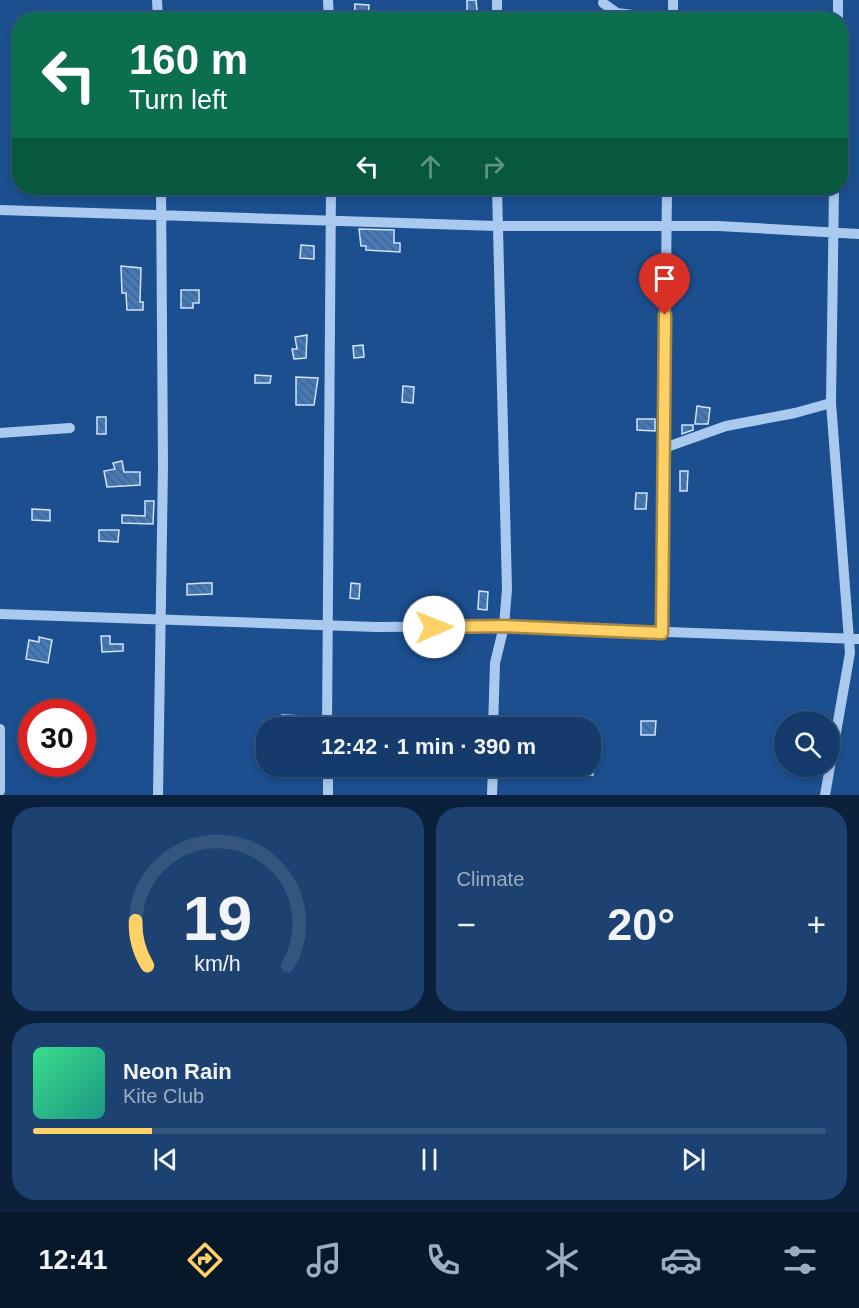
<!DOCTYPE html>
<meta charset="utf-8">
<style>
body{margin:0;font-family:Helvetica,sans-serif;background:#1d4271;color:#f1f3f6;height:100vh;display:flex;flex-direction:column;font-size:22px;white-space:nowrap}
*{box-sizing:border-box;margin:0}
p{font-size:20px;color:#9dadc1}
.icon{flex:none;width:33px;height:33px;fill:none;stroke:currentColor;stroke-width:2;stroke-linecap:round;stroke-linejoin:round}
.map{position:relative;height:795px;overflow:hidden}
.panel{display:flex;flex-direction:column;gap:12px;padding:12px;background:#0b203b;flex:1}
.panel>*{flex:none}
.guide{position:absolute;left:12px;top:12px;width:836px;height:183px;border-radius:24px;box-shadow:0 3px 9px #0003,0 0 0 2px #33557e;background:#0b6e4f;color:#fff;overflow:hidden}
.fabs{position:absolute;left:774px;top:711px;display:grid;gap:12px}
.fabs a{display:grid;place-items:center;width:66px;height:66px;border-radius:50%;background:#143b6b;box-shadow:0 3px 9px #0003,0 0 0 2px #33557e;font-size:30px}
.speed{position:absolute;left:18px;top:699px;display:flex;gap:12px;font-size:30px;font-weight:700;text-align:center}
.speed>*{display:grid;place-content:center;width:78px;height:78px;border-radius:50%;background:#143b6b;box-shadow:0 3px 9px #0003,0 0 0 2px #33557e;line-height:1}
.speed .limit{border:9px solid #d22;background:#fff;color:#111}
.pin{position:absolute;display:grid;place-items:center;width:51px;height:51px;color:#fff;margin:-62px -26px;border-radius:50% 50% 50% 0;rotate:-45deg;box-shadow:0 0 6px #0007}
.pin .icon{rotate:45deg}
.me{position:absolute;width:66px;margin:-33px;rotate:89deg;stroke-linejoin:round;filter:drop-shadow(0 0 4px #0008)}
.turn{display:flex;align-items:center;gap:21px;height:126px;padding:0 18px;font-size:27px}
.turn .icon{width:78px;height:78px;stroke-width:2.5}
.turn b{display:block;font-size:42px;line-height:51px}
.lanes{display:flex;align-items:center;height:57px;padding:0 18px;background:#0003;justify-content:center;gap:30px;direction:ltr}
.lanes .off{opacity:.35}
.big{font-size:45px;font-weight:800;line-height:1.1}
.panel .card{flex:1;display:flex;flex-direction:column;justify-content:center;gap:9px;min-width:0;padding:0 21px;border-radius:24px;background:#1d4271}
.panel .dial{align-items:center;gap:0}
.dial svg{height:156px;overflow:visible;fill:none;stroke:#33557e;stroke-width:7;stroke-linecap:round;text-anchor:middle}
.dial text{fill:#f1f3f6;stroke:none}
.song{display:flex;align-items:center;gap:18px}
.cover{width:72px;height:72px;border-radius:9px;background:linear-gradient(135deg,hsl(150 70% 55%),hsl(170 70% 35%))}
.played{height:6px;border-radius:3px;background:linear-gradient(90deg,#ffd166 15%,#33557e 15%)}
.keys{display:flex;justify-content:space-around;direction:ltr}
.heat{display:flex;justify-content:space-between;align-items:center;font-size:33px;direction:ltr}
.panel .tiles{flex:1;display:grid;gap:12px;grid-template-columns:1fr 1fr}
.card:last-child{grid-column:span 2}
.trip{position:absolute;left:256px;top:717px;width:345px;height:60px;border-radius:24px;background:#143b6b;box-shadow:0 3px 9px #0003,0 0 0 2px #33557e;font-weight:800;line-height:60px;text-align:center}
.tabs{display:flex;height:96px;justify-content:space-around;align-items:center;background:#08182b;color:#9dadc1}
.tabs .icon{width:42px;height:42px}
.tabs .selected{color:#ffd166}
.tabs b{font-size:27px;color:#f1f3f6}
.map>svg:first-child{display:block}
.building{fill:url(#building-back-hatch);stroke:#cfe3fa;stroke-width:1.5}
.lines{fill:none;stroke-linecap:round;stroke-linejoin:round}
.minor{stroke:#a9c9ee;stroke-width:10}
.route-casing{stroke:#a68842;stroke-width:15}
.route{stroke:#ffd166;stroke-width:10}
</style>
<div class="map">
<svg width="859" height="795" viewBox="0 0 859 795">
<defs>
<pattern id="building-back-hatch" width="6" height="6" patternUnits="userSpaceOnUse" patternTransform="scale(1.5)"><rect width="6" height="6" fill="#4478b7"/><path d="M-1 5l2 2M0 0l6 6M5-1l2 2" fill="none" stroke="#486282"/></pattern>
</defs>
<rect width="100%" height="100%" fill="#1b4f8f"/>
<path class="building" d="M467,0H476L478,20H467Z
M355,4L369,5L368,20H354Z
M359,229L394,230V243H400V252L366,250V246H361Z
M301,245L314,246V259L300,258Z
M121,266L141,268L140,302H143V310H127L126,293H122Z
M181,290H199V303H193V308H181Z
M307,335L306,358L294,359L292,349H297L295,337Z
M363,345L364,357L354,358L353,346Z
M255,375L271,376L270,383H255Z
M296,377L318,378L314,405H296Z
M403,386L414,387L413,403L402,402Z
M697,406L710,408L708,424H695Z
M97,417H106V434H97Z
M637,419H655V431L637,430Z
M682,425H693V430L682,434Z
M122,461L124,472H140V485L107,487L104,471L115,469L113,463Z
M680,471H688L687,491H680Z
M636,493H647L646,509H635Z
M145,501H154L153,524L122,523V515L145,516Z
M32,509L50,510V521L32,520Z
M99,530H119L118,542L99,541Z
M204,583H212V594L187,595V584Z
M351,583L360,584L359,599L350,598Z
M479,591L488,592L487,610L478,609Z
M101,636H110V644H123V651L102,652Z
M39,637L52,640L48,663L26,659L29,640L39,642Z
M282,715L302,716V727H281Z
M641,721H656L655,735H641Z
M578,766H593V775H579Z"/>
<g class="lines">
<path class="minor" d="M157,0L158,20
M328,0L329,20
M673,0V20
M603,3L617,13L672,20
M497,20V0
M838,20V0
M0,210L497,226H718L859,234
M0,433L70,428
M664,448L726,426L795,413L831,403
M0,614L376,627L504,626L859,639
M662,633L667,188
M327,728L331,188
M493,728L495,663L504,626L507,589L497,188
M0,729V791
M158,795L163,465L161,188
M328,795V766
M492,795L493,766
M825,795L850,653L831,403L834,188"/>
</g>
<g class="lines">
<g class="route-casing">
<path id="route" d="M434,627L504,626L662,633L665,315"/>
</g>
<use href="#route" class="route"/>
</g>
</svg>
<div class="fabs">
<a><svg class="icon" aria-label="search" viewBox="0 0 24 24"><circle cx="10" cy="10" r="6"/><path d="M15 15l6 6"/></svg></a>
</div>
<div class="speed"><div class="limit">30</div></div>
<div class="pin" style="left:665px;top:315px;background:#d93025"><svg class="icon" aria-label="arrive" viewBox="0 0 24 24"><path d="M6 21V4h12l-3 4 3 4H6"/></svg></div>
<svg class="me" style="left:434px;top:627px" viewBox="-20 -20 40 40"><circle r="19" fill="#fff"/><path d="M0-13L10 11 0 6-10 11z" fill="#ffd166"/></svg>
<div class="trip">12:42 · 1 min · 390 m</div>
<div class="guide">
<div class="turn"><svg class="icon" aria-label="left" viewBox="0 0 24 24"><path d="M17 20v-9H6M10 6l-5 5 5 5"/></svg><div><b>160 m</b>Turn left</div></div>
<div class="lanes"><svg class="icon" aria-label="left" viewBox="0 0 24 24"><path d="M17 20v-9H6M10 6l-5 5 5 5"/></svg><svg class="icon off" aria-label="ahead" viewBox="0 0 24 24"><path d="M12 20V5M6 11l6-6 6 6"/></svg><svg class="icon off" aria-label="right" viewBox="0 0 24 24"><path d="M7 20v-9h11M14 6l5 5-5 5"/></svg></div>
</div>
</div>
<section class="panel">
<div class="tiles">
<div class="card dial"><svg viewBox="0 0 100 80">
<path d="M14 69A42 42 0 1 1 86 69"/>
<path d="M14 69A42 42 0 0 1 8 46" stroke="#ffd166"/>
<text x="50" y="56" font-size="32" font-weight="700">19</text>
<text x="50" y="72" font-size="11">km/h</text>
</svg></div>
<div class="card"><p>Climate</p>
<div class="heat"><a>−</a><b class="big">20°</b><a>+</a></div>
</div>
<div class="card">
<div class="song"><i class="cover"></i><div><b>Neon Rain</b><p>Kite Club</p></div></div>
<div class="played"></div>
<div class="keys"><svg class="icon" aria-label="previous" viewBox="0 0 24 24"><path d="M18 5L8 12l10 7zM5 5v14"/></svg><svg class="icon" aria-label="pause" viewBox="0 0 24 24"><path d="M8 5v14M16 5v14"/></svg><svg class="icon" aria-label="next" viewBox="0 0 24 24"><path d="M6 5l10 7-10 7zM19 5v14"/></svg></div>
</div>
</div>
</section>
<nav class="tabs">
<b>12:41</b>
<svg class="icon selected" aria-label="directions" viewBox="0 0 24 24"><path d="M12 3l9 9-9 9-9-9zM9 14v-3h6M13 9l2 2-2 2"/></svg>
<svg class="icon" aria-label="music" viewBox="0 0 24 24"><path d="M9 18V5l10-2v13"/><circle cx="6" cy="18" r="3"/><circle cx="16" cy="16" r="3"/></svg>
<svg class="icon" aria-label="phone" viewBox="0 0 24 24"><path d="M5 4h4l2 5-3 2q2 4 5 5l2-3 5 2v4C11 20 4 13 5 4z"/></svg>
<svg class="icon" aria-label="climate" viewBox="0 0 24 24"><path d="M12 3v18M4 7l16 10M4 17L20 7"/></svg>
<svg class="icon" aria-label="car" viewBox="0 0 24 24"><path d="M5 17H2v-5l4-1 3-4h7l3 4 3 1v5h-3M9 17h6M6 11h13"/><circle cx="7" cy="17" r="2"/><circle cx="17" cy="17" r="2"/></svg>
<svg class="icon" aria-label="filters" viewBox="0 0 24 24"><path d="M4 7h16M4 17h16"/><circle cx="9" cy="7" r="2"/><circle cx="15" cy="17" r="2"/></svg>
</nav>
